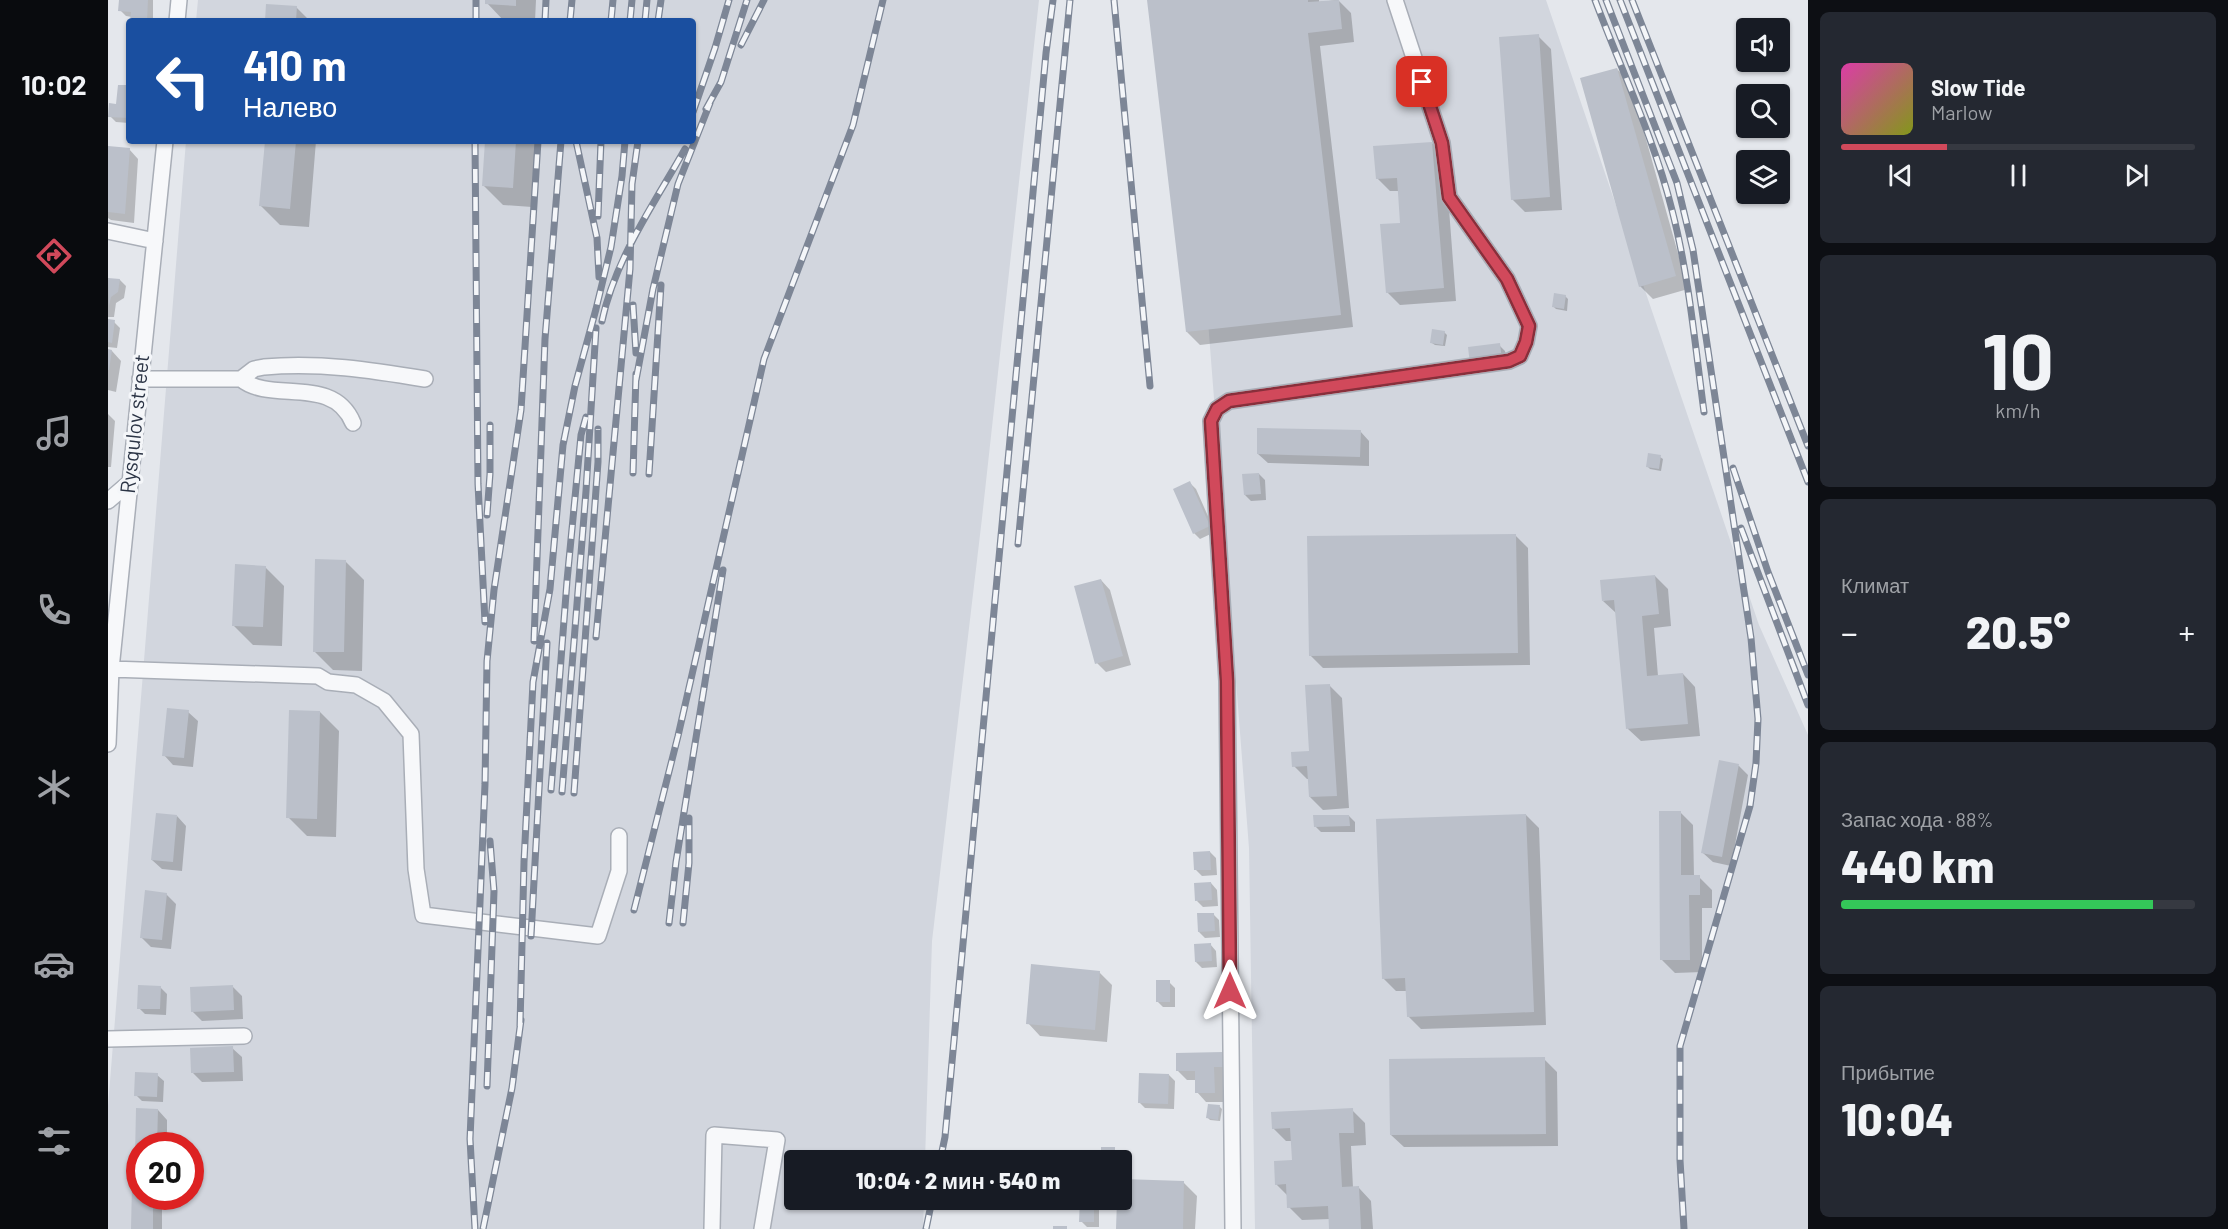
<!DOCTYPE html>
<html lang="ru">
<meta charset="utf-8">
<style>
body{margin:0;font-family:Barlow,sans-serif;background:#242831;color:#f1f3f6;height:100vh;display:flex;flex-direction:column;font-size:22px;white-space:nowrap}
*{box-sizing:border-box;margin:0}
p{font-size:20px;color:#9ea1a6}
.icon{flex:none;width:33px;height:33px;fill:none;stroke:currentColor;stroke-width:2;stroke-linecap:round;stroke-linejoin:round}
.map{position:relative;flex:1;overflow:hidden}
.details{display:flex;flex-direction:column;gap:12px;padding:12px;background:#0d0f14;width:420px}
.details>*{flex:none}
.hud{position:absolute;left:18px;top:18px;width:570px;height:126px;border-radius:6px;box-shadow:0 2px 4px #0004;background:#1a4fa0;color:#fff;overflow:hidden}
.tools{position:absolute;left:1628px;top:18px;display:grid;gap:12px}
.tools a{display:grid;place-items:center;width:54px;height:54px;border-radius:6px;background:#171b24;box-shadow:0 2px 4px #0004;font-size:30px}
.speed{position:absolute;left:18px;top:1132px;display:flex;gap:12px;font-size:30px;font-weight:700;text-align:center}
.speed>*{display:grid;place-content:center;width:78px;height:78px;border-radius:50%;background:#171b24;box-shadow:0 2px 4px #0004;line-height:1}
.speed .limit{border:9px solid #d22;background:#fff;color:#111}
.pin{position:absolute;display:grid;place-items:center;width:51px;height:51px;color:#fff;margin:-26px;border-radius:12px;box-shadow:0 3px 9px #0006}
.me{position:absolute;width:66px;margin:-33px;rotate:0deg;stroke-linejoin:round;filter:drop-shadow(0 0 4px #0008)}
.turn{display:flex;align-items:center;gap:21px;height:126px;padding:0 18px;font-size:27px}
.turn .icon{width:78px;height:78px;stroke-width:2.5}
.turn b{display:block;font-size:42px;line-height:51px}
.big{font-size:45px;font-weight:800;line-height:1.1}
.details .widget{flex:1;display:flex;flex-direction:column;justify-content:center;gap:9px;min-width:0;padding:0 21px;border-radius:9px;background:#242831}
.details .dial{align-items:center;gap:0}
.dial b{font-size:78px;line-height:1}
.song{display:flex;align-items:center;gap:18px}
.cover{width:72px;height:72px;border-radius:9px;background:linear-gradient(135deg,hsl(320 70% 55%),hsl(70 70% 35%))}
.played{height:6px;border-radius:3px;background:linear-gradient(90deg,#d1495b 30%,#363941 30%)}
.keys{display:flex;justify-content:space-around;direction:ltr}
.heat{display:flex;justify-content:space-between;align-items:center;font-size:33px;direction:ltr}
.charge{height:9px;border-radius:4px;background:linear-gradient(90deg,#34c759 88%,#363941 0)}
.trip{position:absolute;left:676px;top:1150px;width:348px;height:60px;border-radius:6px;background:#171b24;box-shadow:0 2px 4px #0004;font-weight:800;line-height:60px;text-align:center}
main{display:flex;flex:1;min-height:0}
.dock{display:flex;flex-direction:column;width:108px;justify-content:space-around;align-items:center;background:#090b0e;color:#9ea1a6}
.dock .icon{width:42px;height:42px}
.dock .on{color:#d1495b}
.dock b{font-size:27px;color:#f1f3f6}
.map>svg:first-child{display:block}
.built{fill:#d2d6de;fill-rule:evenodd}
.shadow{fill:#0003}
.building{fill:#bbc0ca}
.lines{fill:none;stroke-linecap:round;stroke-linejoin:round}
.minor-casing{stroke:#a9aeb7;stroke-width:18}
.minor{stroke:#f7f8fa;stroke-width:15}
.rail-casing{stroke:#7d8696;stroke-width:7}
.rail{stroke:#f4f6f9;stroke-width:4.5;stroke-dasharray:14;stroke-linecap:butt}
.route-casing{stroke:#882f3b;stroke-width:15}
.route{stroke:#d1495b;stroke-width:10}
.labels{text-anchor:middle;stroke-width:6;stroke-linejoin:round;paint-order:stroke}
.street-label{font-size:21px;fill:#2b3445;stroke:#f4f6f9}
</style>
<main>
<nav class="dock">
<b>10:02</b>
<svg class="icon on" aria-label="directions" viewBox="0 0 24 24"><path d="M12 3l9 9-9 9-9-9zM9 14v-3h6M13 9l2 2-2 2"/></svg>
<svg class="icon" aria-label="music" viewBox="0 0 24 24"><path d="M9 18V5l10-2v13"/><circle cx="6" cy="18" r="3"/><circle cx="16" cy="16" r="3"/></svg>
<svg class="icon" aria-label="phone" viewBox="0 0 24 24"><path d="M5 4h4l2 5-3 2q2 4 5 5l2-3 5 2v4C11 20 4 13 5 4z"/></svg>
<svg class="icon" aria-label="climate" viewBox="0 0 24 24"><path d="M12 3v18M4 7l16 10M4 17L20 7"/></svg>
<svg class="icon" aria-label="car" viewBox="0 0 24 24"><path d="M5 17H2v-5l4-1 3-4h7l3 4 3 1v5h-3M9 17h6M6 11h13"/><circle cx="7" cy="17" r="2"/><circle cx="17" cy="17" r="2"/></svg>
<svg class="icon" aria-label="filters" viewBox="0 0 24 24"><path d="M4 7h16M4 17h16"/><circle cx="9" cy="7" r="2"/><circle cx="15" cy="17" r="2"/></svg>
</nav>
<div class="map">
<svg width="1700" height="1229" viewBox="0 0 1700 1229">
<rect width="100%" height="100%" fill="#e4e7ec"/>
<path class="built" d="M90,0H931L874,518L824,941L817,1161H687V1200H816L815,1229H0V1106L78,141H585V21H88ZM32,1146H82V1197H32Z
M1075,0H1438L1651,625L1700,735V1229H1147L1141,848Z"/>
<path class="shadow" d="M12,0H45V21H24V17L18,16L12,10Z
M379,0H428L427,21H396L379,3Z
M1041,0H1211V2L1230,0L1243,13L1246,42L1212,46L1245,327L1092,345L1079,332Z
M188,7L202,21H159Z
M1430,36L1443,49L1454,210L1417,212L1404,199Z
M1509,69L1522,82L1580,289L1545,299L1532,286Z
M21,87V123L8,122L2,116Z
M159,141H208L201,227L172,225L153,206Z
M379,141H428L424,207L395,205L376,186Z
M1324,143L1337,156L1348,301L1292,305L1279,292L1294,224L1291,191H1282L1269,178Z
M0,147L21,149L30,159L26,223L3,220L0,218Z
M0,280H12L18,286L16,298L8,303L6,317H0Z
M1457,296L1460,299L1459,311L1448,309L1445,306Z
M0,321L6,322L12,328L9,348L0,347Z
M1336,332L1339,335L1337,346L1327,345L1324,343Z
M1391,345L1397,351L1399,366L1369,369Z
M0,351H4L13,361L8,392L0,390Z
M0,414L7,421L3,467H0Z
M1252,431L1261,441V466L1160,463L1150,454Z
M1552,457L1555,459L1553,471L1542,469L1540,467Z
M1151,474L1157,480L1158,500L1143,501L1137,495Z
M1082,483L1088,489L1107,532L1092,539L1086,533Z
M1407,535L1420,548L1422,665L1215,668L1202,655Z
M237,561L256,580L254,671L225,670L206,651Z
M157,567L176,586L174,646L145,645L126,626Z
M1547,576L1560,589L1563,626L1546,628L1550,676L1575,674L1587,687L1592,736L1533,741L1520,729L1508,613L1495,601Z
M993,580L1002,590L1023,665L998,672L989,663Z
M1221,685L1234,698L1241,808L1215,810L1202,797L1201,779H1199L1186,766L1203,753Z
M80,712L90,721L85,767L65,765L56,755Z
M212,712L231,731L228,837L199,836L180,817Z
M1613,762L1631,766L1640,775L1623,866L1605,862L1595,853Z
M1572,812L1585,825L1586,877H1591L1604,890V908H1594V972L1567,973L1554,960Z
M1418,815L1431,828L1438,1025L1313,1029L1300,1016L1299,991H1288L1275,978Z
M69,816L78,826L74,871L54,869L44,860Z
M1241,816L1247,822V832H1213L1207,826Z
M1102,852L1108,858L1109,875L1094,876L1088,870Z
M1103,883L1109,890L1110,906L1095,907L1089,901Z
M58,894L68,904L63,949L43,947L33,937Z
M1105,914L1111,920L1112,937L1097,938L1091,932Z
M1102,944L1108,951L1109,967L1094,968L1088,962Z
M991,972L1004,985L999,1042L932,1036L920,1023Z
M1061,982L1067,988V1007H1055L1049,1001Z
M124,986L134,996L135,1019L94,1021L84,1011Z
M52,987L59,994L58,1015L37,1014L31,1008Z
M124,1048L134,1057L135,1081L94,1082L85,1073Z
M1114,1054L1124,1063V1076H1115L1116,1102H1098L1089,1092V1080H1079L1070,1071Z
M1436,1059L1449,1072L1450,1146L1296,1147L1283,1135Z
M49,1075L56,1081L55,1102L34,1101L28,1095Z
M1061,1075L1067,1081L1066,1109L1037,1108L1031,1102Z
M1111,1106L1114,1109L1112,1121L1102,1120L1100,1118Z
M30,1110H50L59,1120V1146H32V1158L29,1155Z
M1244,1110L1257,1123L1258,1145L1243,1146L1245,1188H1251L1263,1201L1265,1229H1223L1222,1219L1194,1220L1181,1207L1180,1196L1168,1184L1186,1161L1184,1141H1178L1165,1128Z
M1006,1149L1012,1155V1161H994Z
M1014,1181L1076,1183L1089,1196L1087,1229H1010L1011,1200H1014Z
M32,1197H54V1229H24Z
M985,1202L991,1208V1227H979L973,1221Z"/>
<path class="building" d="M11,0H40L39,21H22L23,12L10,11Z
M377,0H408V6L377,4Z
M1039,0H1200V2L1231,0L1234,29L1200,33L1233,315L1078,332Z
M158,4L189,6L188,21H157Z
M1431,34L1442,197L1403,200L1391,37Z
M1509,68L1568,276L1531,287L1472,78Z
M10,85H21V118L0,117L1,103L8,104Z
M157,141H188L182,209L151,206Z
M377,141H408L405,188L374,186Z
M1324,142L1336,288L1278,293L1272,224L1292,223L1289,178L1268,179L1265,146Z
M0,146L22,148L17,214L0,212Z
M0,278L12,279L10,292L3,297L1,306Z
M1446,293L1458,295L1456,309L1444,307Z
M0,319L7,320L4,343L0,342Z
M1324,329L1337,331L1335,345L1322,343Z
M1392,343L1394,360L1362,364L1360,347Z
M0,349L4,350L1,370H0Z
M1149,428L1253,430L1252,457L1149,454Z
M1540,453L1553,455L1551,469L1538,467Z
M1151,473L1153,494L1136,495L1134,474Z
M1082,481L1102,526L1085,534L1065,489Z
M1408,534L1410,653L1201,656L1199,536Z
M207,559L238,560L236,652H205Z
M127,564L158,566L155,627L124,626Z
M1547,575L1551,614L1534,616L1539,676L1575,673L1580,724L1518,729L1506,600L1494,601L1492,580Z
M993,579L1015,656L987,664L966,586Z
M1222,684L1229,796L1201,797L1199,766L1184,767L1183,752L1201,751L1197,685Z
M59,708L81,710L76,758L54,756Z
M181,710L212,711L209,819L178,818Z
M1611,760L1631,764L1614,857L1593,853Z
M1551,811H1573V875H1592V895H1581L1582,960H1552Z
M48,813L69,815L65,862L43,860Z
M1418,814L1426,1012L1299,1017L1297,978L1274,979L1268,819Z
M1205,815H1241L1242,826L1206,827Z
M1102,851L1103,870H1086L1085,852Z
M1103,882L1104,900L1087,901L1086,883Z
M37,890L59,893L54,940L32,938Z
M1089,913H1106L1107,931L1090,932Z
M1103,943L1104,961L1087,962L1086,944Z
M923,964L992,971L987,1030L918,1024Z
M1048,980H1062V1002H1048Z
M30,985L53,986L52,1009H29Z
M125,985L126,1010L83,1012L82,987Z
M125,1046L126,1072L83,1073L82,1048Z
M1115,1052V1067H1106L1107,1093H1087V1071H1068V1053Z
M1437,1057L1438,1134L1282,1135L1281,1059Z
M27,1072L50,1073L49,1097L26,1096Z
M1031,1073L1061,1074L1060,1104L1030,1103Z
M1100,1104L1112,1105L1110,1120L1098,1118Z
M28,1108L50,1109L49,1146H32V1156H27Z
M1245,1108L1246,1133H1231L1234,1187L1251,1186L1253,1229H1221L1220,1206L1179,1208L1178,1184L1167,1185L1166,1161L1184,1160L1182,1128L1164,1129L1163,1112Z
M993,1147H1007V1161H993Z
M1014,1179L1076,1181L1075,1229H1008L1009,1200H1014Z
M24,1184H32V1197H45V1229H23Z
M972,1200H986V1222H971Z
M945,1226H959V1229H945Z"/>
<g class="lines">
<g class="minor-casing">
<path id="minor" d="M69,21L71,0
M0,231L47,241
M32,379H133L146,369L156,367C211,362 263,370 317,379
M133,379C163,404 225,374 245,423
M0,501L21,483
M3,669L210,676L220,682L248,685L276,701L303,734L308,869L315,915L490,936L511,871V836
M0,744L3,669L57,141
M0,1039L136,1036
M604,1229L606,1135L669,1140L654,1229
M1125,1229L1119,681L1103,421L1109,409L1121,401L1401,361L1412,356L1418,342L1421,326L1399,279L1341,197L1334,143L1287,0"/>
</g>
<use href="#minor" class="minor"/>
<g class="rail-casing">
<path id="rail" d="M1006,0L1042,386
M1487,0C1513,69 1546,138 1564,210C1581,276 1587,345 1596,412
M1498,0L1569,183L1585,250L1643,638L1650,719L1648,763L1642,806L1572,1046V1160L1576,1229
M1512,0L1700,482
M1524,0L1700,446
M368,21V0
M437,21L438,0
M462,21L464,0
M503,21L505,0
M522,21L524,0
M537,21L539,0
M550,21L553,0
M633,45L656,0
M598,109L613,82L639,0
M585,112L607,48L621,0
M367,141L370,484L377,622
M468,141L489,238L491,277
M490,216L493,141
M525,305L528,353
M494,321C507,259 546,204 577,149
M528,380L545,289L570,184L602,103
M1625,468L1660,572L1700,675
M525,473L528,374
M541,474L553,285
M379,515L382,474V425
M1633,528L1700,705
M910,544L962,0
M488,637L522,269L524,184L530,141
M426,641L437,339L453,141
M443,790L459,581L473,435L478,417
M454,792L478,491L488,328
M466,793L490,462V429
M526,910L570,736L656,359L745,125L775,0
M561,923L568,862L615,570
M575,923L581,863V818
M423,936L439,643
M412,1026L416,862L425,682L442,589L455,445L467,386L488,309L503,247L514,176L517,141
M379,1086L386,891L382,841
M832,1161L837,1137L938,53L945,0
M367,1229L362,1139L377,784L379,661L386,590L413,410L430,141
M375,1229L404,1088L413,1020
M818,1229L824,1200"/>
</g>
<use href="#rail" class="rail"/>
</g>
<g class="lines">
<g class="route-casing">
<path id="route" d="M1122,991L1119,681L1103,421L1109,409L1121,401L1401,361L1412,356L1418,342L1421,326L1399,279L1341,197L1334,143L1314,82"/>
</g>
<use href="#route" class="route"/>
</g>
<g class="labels">
<g class="street-label">
<text transform="translate(27 424) rotate(-84)" y="7">Rysqulov street</text>
</g>
</g>
</svg>
<div class="tools">
<a><svg class="icon" aria-label="sound" viewBox="0 0 24 24"><path d="M4 9h4l5-4v14l-5-4H4zM17 9q2 3 0 6"/></svg></a>
<a><svg class="icon" aria-label="search" viewBox="0 0 24 24"><circle cx="10" cy="10" r="6"/><path d="M15 15l6 6"/></svg></a>
<a><svg class="icon" aria-label="layers" viewBox="0 0 24 24"><path d="M12 4l9 5-9 5-9-5zM3 14l9 5 9-5"/></svg></a>
</div>
<div class="speed"><div class="limit">20</div></div>
<div class="pin" style="left:1314px;top:82px;background:#d93025"><svg class="icon" aria-label="arrive" viewBox="0 0 24 24"><path d="M6 21V4h12l-3 4 3 4H6"/></svg></div>
<svg class="me" style="left:1122px;top:991px" viewBox="-20 -20 40 40"><path d="M0-17L14 15 0 8-14 15z" fill="#d1495b" stroke="#fff" stroke-width="4"/></svg>
<div class="trip">10:04 · 2 мин · 540 m</div>
<div class="hud">
<div class="turn"><svg class="icon" aria-label="left" viewBox="0 0 24 24"><path d="M17 20v-9H6M10 6l-5 5 5 5"/></svg><div><b>410 m</b>Налево</div></div>
</div>
</div>
<section class="details">
<div class="widget">
<div class="song"><i class="cover"></i><div><b>Slow Tide</b><p>Marlow</p></div></div>
<div class="played"></div>
<div class="keys"><svg class="icon" aria-label="previous" viewBox="0 0 24 24"><path d="M18 5L8 12l10 7zM5 5v14"/></svg><svg class="icon" aria-label="pause" viewBox="0 0 24 24"><path d="M8 5v14M16 5v14"/></svg><svg class="icon" aria-label="next" viewBox="0 0 24 24"><path d="M6 5l10 7-10 7zM19 5v14"/></svg></div>
</div>
<div class="widget dial"><b>10</b><p>km/h</p></div>
<div class="widget"><p>Климат</p>
<div class="heat"><a>−</a><b class="big">20.5°</b><a>+</a></div>
</div>
<div class="widget"><p>Запас хода · 88%</p><b class="big">440 km</b><div class="charge"></div></div>
<div class="widget"><p>Прибытие</p><b class="big">10:04</b></div>
</section>
</main>
